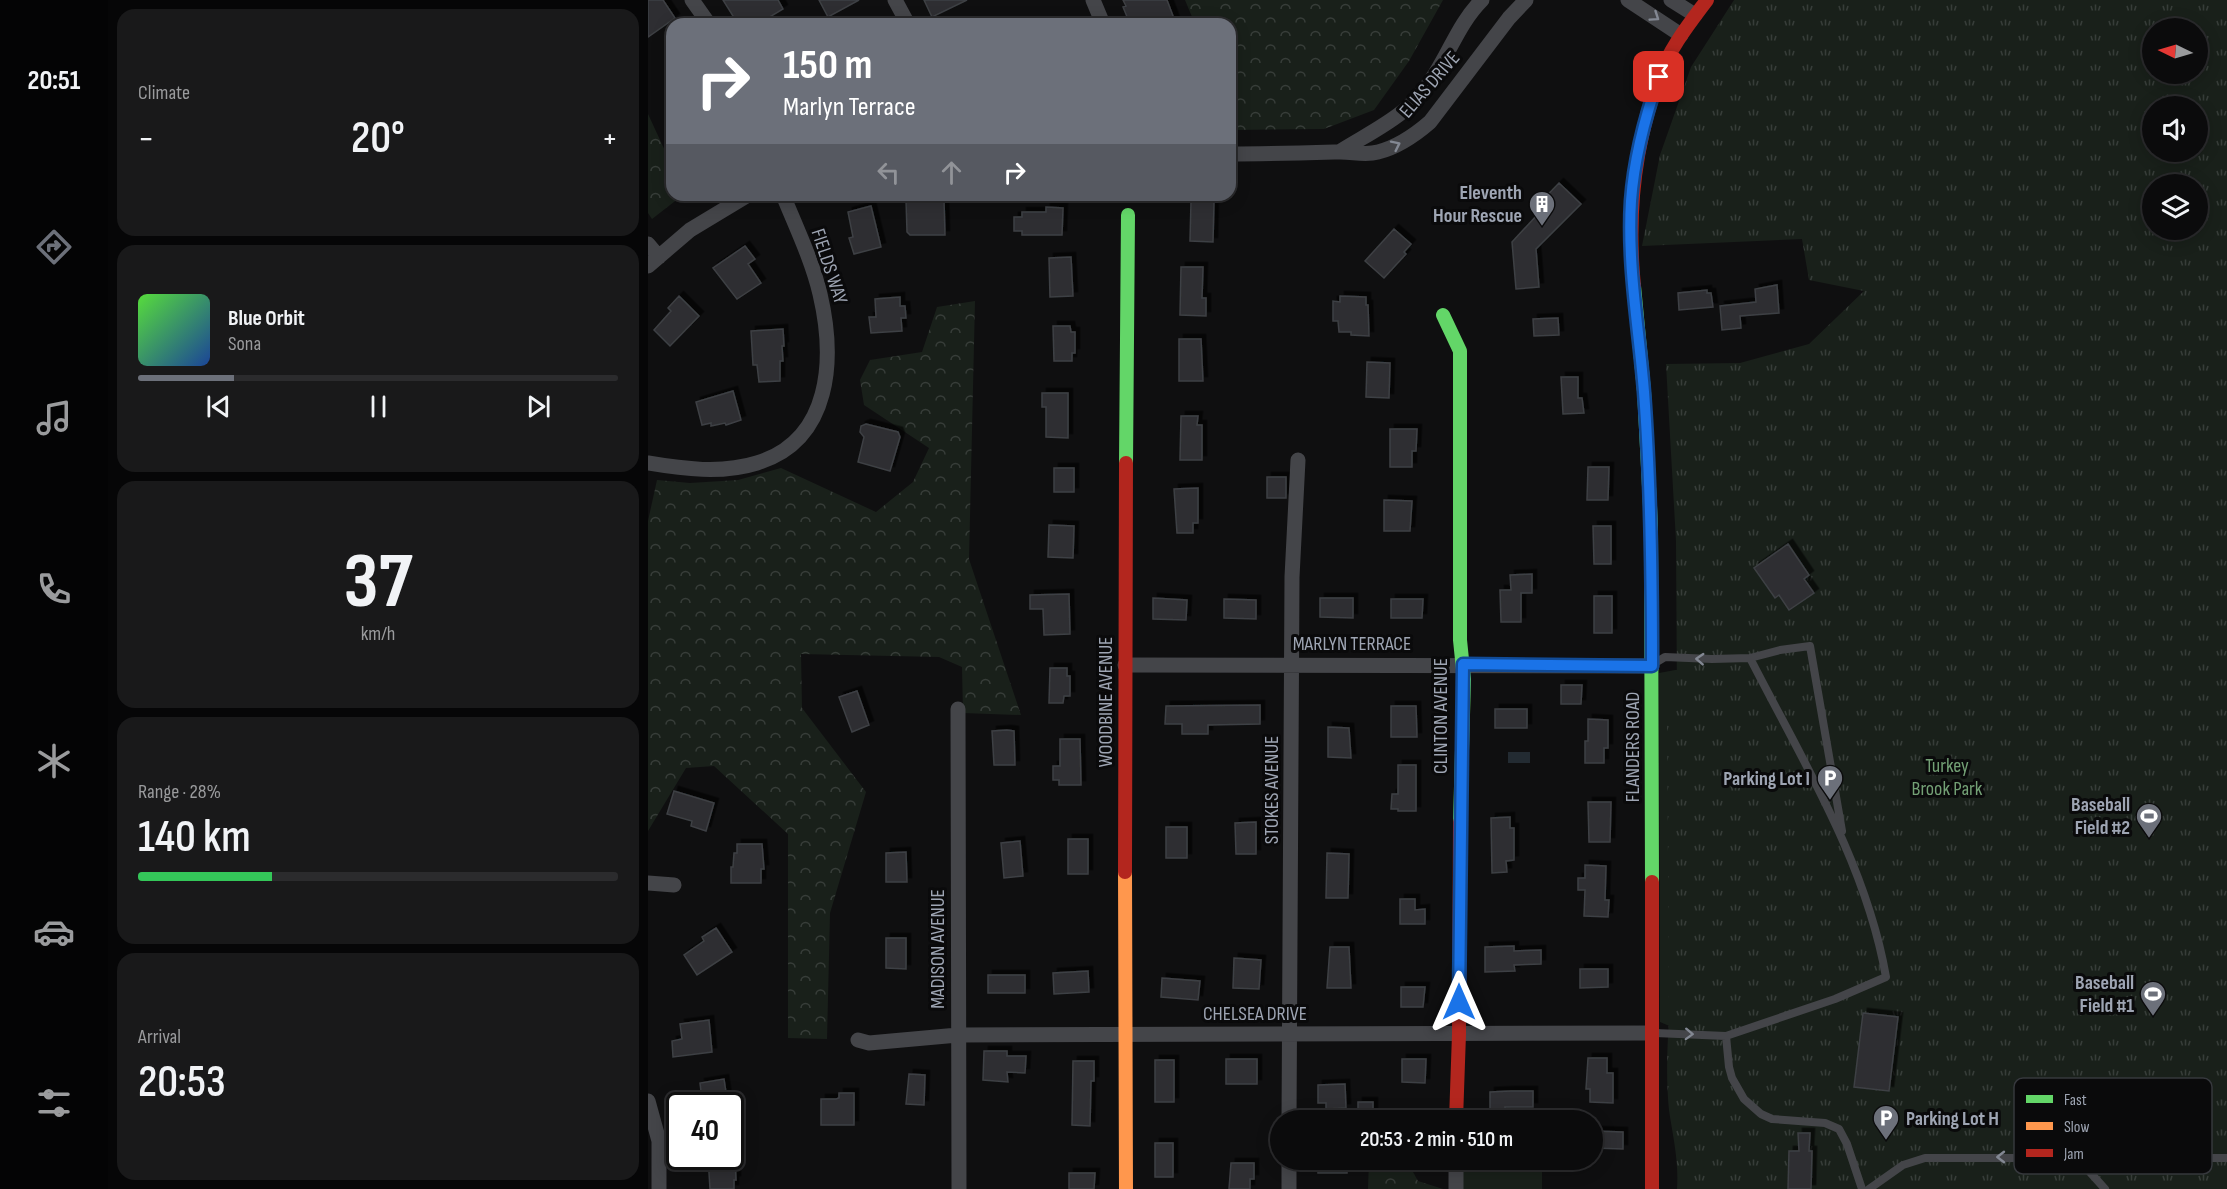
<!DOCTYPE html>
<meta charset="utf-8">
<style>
body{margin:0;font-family:"Sofia Sans Condensed",sans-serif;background:#19191a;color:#f1f3f6;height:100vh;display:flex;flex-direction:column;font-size:22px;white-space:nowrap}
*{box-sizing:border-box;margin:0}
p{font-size:20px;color:#9a9b9d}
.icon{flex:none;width:33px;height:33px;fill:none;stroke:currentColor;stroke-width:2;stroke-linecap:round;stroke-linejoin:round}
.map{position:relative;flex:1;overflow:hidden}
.sheet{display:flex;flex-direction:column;gap:9px;padding:9px;background:#060607;width:540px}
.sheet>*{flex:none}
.hud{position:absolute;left:18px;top:18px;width:570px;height:183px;border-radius:18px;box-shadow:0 3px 15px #0003,0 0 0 2px #2b2b2d;background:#6c707a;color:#fff;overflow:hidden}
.needle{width:39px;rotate:275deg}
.tools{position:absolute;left:1494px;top:18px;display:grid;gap:12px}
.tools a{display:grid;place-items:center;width:66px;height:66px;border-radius:50%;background:#0b0b0c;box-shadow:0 3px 15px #0003,0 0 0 2px #2b2b2d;font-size:30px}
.speed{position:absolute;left:18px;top:1092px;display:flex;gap:12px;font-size:30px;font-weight:700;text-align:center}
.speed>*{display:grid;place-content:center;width:78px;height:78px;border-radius:50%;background:#0b0b0c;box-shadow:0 3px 15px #0003,0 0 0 2px #2b2b2d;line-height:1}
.speed .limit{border:3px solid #111;border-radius:9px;background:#fff;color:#111}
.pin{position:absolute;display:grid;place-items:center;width:51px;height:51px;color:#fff;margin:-26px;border-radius:12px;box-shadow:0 3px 9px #0006}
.me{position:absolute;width:66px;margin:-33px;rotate:0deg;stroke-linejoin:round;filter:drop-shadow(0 0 4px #0008)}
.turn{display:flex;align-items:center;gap:21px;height:126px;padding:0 18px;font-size:27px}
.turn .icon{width:78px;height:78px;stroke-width:2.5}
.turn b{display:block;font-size:42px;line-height:51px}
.lanes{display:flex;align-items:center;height:57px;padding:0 18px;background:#0003;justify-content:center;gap:30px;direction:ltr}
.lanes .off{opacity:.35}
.big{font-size:45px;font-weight:600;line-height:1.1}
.sheet .card{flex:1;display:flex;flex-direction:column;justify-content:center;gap:9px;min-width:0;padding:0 21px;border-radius:18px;background:#19191a}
.sheet .dial{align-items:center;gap:0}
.dial b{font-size:78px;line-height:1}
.song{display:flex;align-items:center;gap:18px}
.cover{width:72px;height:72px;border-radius:9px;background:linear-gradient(135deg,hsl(110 70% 55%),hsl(220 70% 35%))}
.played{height:6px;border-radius:3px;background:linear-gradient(90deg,#6c707a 20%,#2b2b2d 20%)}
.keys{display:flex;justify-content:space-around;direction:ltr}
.heat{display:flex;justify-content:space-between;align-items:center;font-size:33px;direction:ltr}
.charge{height:9px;border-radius:4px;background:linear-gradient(90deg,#34c759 28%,#2b2b2d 0)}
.trip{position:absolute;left:622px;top:1110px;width:333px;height:60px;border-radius:30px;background:#0b0b0c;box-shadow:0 3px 15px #0003,0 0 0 2px #2b2b2d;font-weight:600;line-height:60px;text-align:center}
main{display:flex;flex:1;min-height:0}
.dock{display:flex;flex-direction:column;width:108px;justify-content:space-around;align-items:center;background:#040405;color:#9a9b9d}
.dock .icon{width:42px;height:42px}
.dock .current{color:#6c707a}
.dock b{font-size:27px;color:#f1f3f6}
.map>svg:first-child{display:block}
.grass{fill:#19201a}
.forest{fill:url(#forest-crowns)}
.park{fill:url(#park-tufts);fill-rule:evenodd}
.water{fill:#232b32}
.building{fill:#2e2e31;stroke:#3e4044;stroke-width:1.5;filter:url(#shadow)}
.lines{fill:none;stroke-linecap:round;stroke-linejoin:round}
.lane{stroke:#444549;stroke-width:8}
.street{stroke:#444549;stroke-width:15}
.fast{stroke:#63d668;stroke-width:14}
.slow{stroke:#ff974d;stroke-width:14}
.jam{stroke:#b3261e;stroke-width:14}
.oneway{stroke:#838893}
.route-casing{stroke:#114b97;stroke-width:15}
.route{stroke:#1a73e8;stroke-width:10}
.labels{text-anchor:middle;stroke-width:6;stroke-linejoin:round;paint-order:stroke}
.street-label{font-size:20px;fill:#9ea5b3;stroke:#0a0a0b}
.poi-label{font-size:20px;font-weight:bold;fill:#9ea5b3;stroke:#0a0a0b;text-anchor:end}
.park-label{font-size:20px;fill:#73a075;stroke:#0a0a0b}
.key{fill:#0a0a0b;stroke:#36383d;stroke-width:1.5}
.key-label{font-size:16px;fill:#9ea5b3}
</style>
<main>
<nav class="dock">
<b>20:51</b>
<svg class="icon current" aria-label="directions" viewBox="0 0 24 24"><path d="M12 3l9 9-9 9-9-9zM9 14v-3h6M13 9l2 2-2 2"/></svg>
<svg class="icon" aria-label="music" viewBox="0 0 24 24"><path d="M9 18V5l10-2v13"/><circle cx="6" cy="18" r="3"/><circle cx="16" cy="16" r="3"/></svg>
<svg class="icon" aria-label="phone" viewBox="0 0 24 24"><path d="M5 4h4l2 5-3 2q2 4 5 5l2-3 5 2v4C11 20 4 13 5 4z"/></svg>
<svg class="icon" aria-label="climate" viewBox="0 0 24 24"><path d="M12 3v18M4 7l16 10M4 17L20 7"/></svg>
<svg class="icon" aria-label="car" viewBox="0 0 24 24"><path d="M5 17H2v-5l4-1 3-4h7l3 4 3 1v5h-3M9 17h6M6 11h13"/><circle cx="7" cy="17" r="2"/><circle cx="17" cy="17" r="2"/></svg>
<svg class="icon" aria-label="filters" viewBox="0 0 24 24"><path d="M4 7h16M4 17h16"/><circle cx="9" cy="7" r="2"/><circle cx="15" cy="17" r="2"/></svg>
</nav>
<section class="sheet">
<div class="card"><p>Climate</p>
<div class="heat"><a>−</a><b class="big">20°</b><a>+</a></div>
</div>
<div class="card">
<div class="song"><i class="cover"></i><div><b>Blue Orbit</b><p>Sona</p></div></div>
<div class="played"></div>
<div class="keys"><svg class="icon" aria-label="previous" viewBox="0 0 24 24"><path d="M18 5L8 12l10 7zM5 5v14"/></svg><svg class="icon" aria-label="pause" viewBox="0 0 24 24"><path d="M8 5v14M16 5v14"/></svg><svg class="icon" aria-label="next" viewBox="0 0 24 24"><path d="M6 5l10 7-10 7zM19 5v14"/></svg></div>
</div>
<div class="card dial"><b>37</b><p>km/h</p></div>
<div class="card"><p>Range · 28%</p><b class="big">140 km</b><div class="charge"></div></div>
<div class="card"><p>Arrival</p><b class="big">20:53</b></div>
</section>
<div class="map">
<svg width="1579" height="1189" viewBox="0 0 1579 1189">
<defs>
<pattern id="forest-crowns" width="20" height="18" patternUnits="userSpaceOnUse" patternTransform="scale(1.5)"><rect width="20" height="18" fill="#19201a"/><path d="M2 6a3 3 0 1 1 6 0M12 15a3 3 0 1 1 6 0" fill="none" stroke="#373d39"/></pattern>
<pattern id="park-tufts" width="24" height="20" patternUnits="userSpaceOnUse" patternTransform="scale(1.5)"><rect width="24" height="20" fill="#19201a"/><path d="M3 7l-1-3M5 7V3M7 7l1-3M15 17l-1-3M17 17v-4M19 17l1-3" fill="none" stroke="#373d39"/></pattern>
<filter id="shadow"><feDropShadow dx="4.5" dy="-4.5" stdDeviation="0" flood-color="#0009"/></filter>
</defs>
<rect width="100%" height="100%" fill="#0f0f10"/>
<path class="grass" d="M1063,669L1026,1028L1012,1022L1011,673L1027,670Z
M814,1160H894V1189H814Z"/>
<path class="forest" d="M537,0H795L761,61L726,110L676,129L582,130V24H547Z
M0,114L24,166V195H30L31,198L4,219L0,213Z
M327,301L321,559L373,715L315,713L314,667L291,657L153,654L154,708L218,792L182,913L179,1039L140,1038V834L66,766L38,768L0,831V521L9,480L42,483L90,480L133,468L228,512L265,482L281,448L216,405L212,380L222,360L274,352L289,307Z
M721,1160H749L760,1163L770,1181L795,1189H720Z"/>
<path class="park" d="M1086,0H1579V1189H1029C1031,1161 1025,1137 1021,1110C1018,1080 1019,1050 1021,1020L1019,712L1029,699L1028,541L1018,364L1092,363L1161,344L1216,291L1161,280L1154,239L994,246L1012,155L1043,67ZM1504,28H1550V74H1504ZM1504,106H1550V152H1504ZM1504,184H1550V230H1504Z"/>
<path class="water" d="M860,752H882V763H860Z"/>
<path class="building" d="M0,0H15L27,18L0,37Z
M75,0H130L135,9L110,24H90Z
M171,0H211L180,17Z
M276,0H319L284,17Z
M475,0H519L528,24H482L475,7L478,6Z
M911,183L933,204L888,249L891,287L868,289L864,242L891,213L887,208Z
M261,196H266L270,201L296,200L297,235H262L259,232L258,200Z
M543,201H566L565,242L542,241Z
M223,206L233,247L206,254L201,238L205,237L200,212Z
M398,207L415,208L414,235H374V231H366V217H374V212H398Z
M746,229L763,244L756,252L758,254L736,278L717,261Z
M97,246L107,259L100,264L113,283L89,299L65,268Z
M423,257L425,296L402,297L401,258Z
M533,267H555L554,298H558V316L532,315Z
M1129,285L1131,313L1092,316L1093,328L1074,330L1072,306L1108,302L1107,289Z
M1059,290V293H1063L1065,307L1031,310L1030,293Z
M31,296L51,316L22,346L6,330L23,311L20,308Z
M692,296L718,297V305H720L721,336L703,335V332H691L690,321H685V301L692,302Z
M252,297V306H257L258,318H253L254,331L223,333L221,317H228L227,299Z
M910,318L911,335L886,336L885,319Z
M405,326H422L423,332H427V353H424V361H406Z
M135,329L136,346H134L135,361H132V381L111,382L109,365H105L103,331Z
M531,339H553L555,381H531Z
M719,362L742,363L741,398L718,397Z
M913,377H930V398H934L936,413L915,414Z
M85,391L93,420L78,425L77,423L63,426V423L54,425L48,402Z
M394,393H420V438L398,437V407H394Z
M533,416H550L549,425H554V460H532Z
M218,424L250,432L252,437L242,471L210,462L216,437L212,432L213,426Z
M742,429H769L768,451H764V467H742Z
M940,467H961L960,500H939Z
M406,468H426V492H406Z
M619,477H638V498H619Z
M550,488V523H545V533H529L526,489Z
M736,500L764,501L762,531H736Z
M401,525L426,526L425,558L400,557Z
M945,526H963V564H946Z
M1140,544L1161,575L1156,579L1166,593L1141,610L1131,595L1127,598L1106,568Z
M884,574V593H873V622H853L852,590H863L862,575Z
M421,594L422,634L396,635L395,609H382V595Z
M946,596H964V633H946Z
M505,598L539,600L538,620L505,619Z
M672,598H705V618L672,617Z
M576,599L608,600V619L576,618Z
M743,599H775L774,618H743Z
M402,668H419V676H422V696H416L415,703H401Z
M913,685H934L933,704H913Z
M209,691L221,725L204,732L191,697Z
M612,705V724L560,725V734H534V724H517L518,706Z
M743,706H768L769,737H743Z
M847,709H879V728H847Z
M940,719L960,720V748H956V763H937V741H940Z
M680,727L701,728L703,758L680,757Z
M359,730L366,731L367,765H346L344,731Z
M412,739H432L433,785H411V780H405V766H412Z
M750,765H768V811H750V809H743L744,794H750Z
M26,791L66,803L58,831L43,826L44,821L19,814Z
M940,802H963L962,842H941Z
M862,817V828H866V860L858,861L859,872L844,873L843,818Z
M608,822V854H588L587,823Z
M518,827H539V858H518Z
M420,839H440V874H420Z
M372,841L375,876L356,878L353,843Z
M89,844H114L116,869H113V883H83V867H85L86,853H89Z
M258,852L259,882H238V853Z
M679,853L701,854L700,898H678Z
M937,865L958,866L957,900H961L960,917L936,916L937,890H930V878H937Z
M752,899H767V910L777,909V924H752Z
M68,928L84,952L49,975L36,955L56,941L54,937Z
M238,938H258V969L238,968Z
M866,946V951L893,950V964L866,965L867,971L837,972V947Z
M682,947H701L703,988H679Z
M586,958L613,960L611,989L585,988Z
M932,969H960V987L932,988Z
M440,971L441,992L406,994L405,973Z
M340,975H377V993H340Z
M514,978L552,981L550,1000L513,997Z
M753,987H777L775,1007H753Z
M1215,1013L1250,1017L1241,1091L1206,1087Z
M61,1020L64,1052L25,1057L24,1041L34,1039L32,1024Z
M336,1051H359V1056H378L377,1073L359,1072L360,1082L335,1080Z
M940,1058H959V1073H965V1103L942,1102V1089H938Z
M578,1059H609V1084H578Z
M754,1059H778L777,1083L754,1082Z
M507,1060H526V1102H507Z
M425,1061H446V1081H443L442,1126L424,1125Z
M261,1074L277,1075L276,1105L258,1104Z
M76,1079L80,1106H52L50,1092L53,1091L52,1083Z
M697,1084L698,1108L678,1109V1103H670V1085Z
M863,1091H885V1107H857V1120H842V1092Z
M191,1093H206V1125H173V1099H188L191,1098Z
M710,1102H725V1116H710Z
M945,1131L975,1132V1149L945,1148Z
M1150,1133H1162L1161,1151H1164L1163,1189H1140L1141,1151H1151Z
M507,1143H525V1177H507Z
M60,1156H87L88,1180H86V1189H62Z
M670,1160H699V1173H670Z
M583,1163H606V1179H602V1189H581Z
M421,1173H447L446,1189H421Z"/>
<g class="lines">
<path class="lane" d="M1007,663L1017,657L1064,659L1102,658L1132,650L1162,646L1194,831
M1007,1033L1078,1036L1187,999L1238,977C1218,862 1154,760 1102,658
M1078,1036L1081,1067L1084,1078L1096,1099L1113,1114L1124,1119L1177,1123L1191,1129L1199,1144L1214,1189
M1423,1157L1440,1170L1457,1189
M1221,1189L1255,1165L1277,1158H1579"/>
<path class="street" d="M44,0L61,24
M247,0L260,24
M445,0L455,24
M980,0L1033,35
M1023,0L1047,15
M691,152C729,128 763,115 787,74C803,49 812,22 834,0
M582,154C618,154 653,153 689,152C703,151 716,156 730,152C750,147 767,135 782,122L861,18L878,0
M0,244L11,257
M0,266L42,230L100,195
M0,463C35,469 74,474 109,463C184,440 187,358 172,294C164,260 148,227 135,195
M477,665L1004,666
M310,709L311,1189
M0,883L26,885
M210,1040L221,1043L310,1035L1005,1033
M0,1101L11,1141V1189
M641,1120L644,577L650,460
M641,1189V1160
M808,1189V1160"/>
<path class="fast" d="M986,286L996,391L1003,525L1004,882
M795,315L812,351V640L816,679L812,822
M478,463L480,215"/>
<path class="slow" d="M477,872L478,1189"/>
<path class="jam" d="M986,286C979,215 986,145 1011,78C1021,49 1041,24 1059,0
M477,872L478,463
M1004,882V1189
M808,1120L811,1034L812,822"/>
</g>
<defs><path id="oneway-chevron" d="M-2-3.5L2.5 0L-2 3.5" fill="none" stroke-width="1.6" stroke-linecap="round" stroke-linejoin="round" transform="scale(1.5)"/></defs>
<g class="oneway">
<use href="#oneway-chevron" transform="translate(1007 17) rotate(34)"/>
<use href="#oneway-chevron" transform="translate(748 145) rotate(-26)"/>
<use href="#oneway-chevron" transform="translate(1052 659) rotate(-177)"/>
<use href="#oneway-chevron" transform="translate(1041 1034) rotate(2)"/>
<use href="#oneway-chevron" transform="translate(1353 1157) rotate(-180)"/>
</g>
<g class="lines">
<g class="route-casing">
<path id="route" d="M811,1002L815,664L1004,666C1004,574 1003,483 996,392C991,329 979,265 983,201C986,159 997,117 1011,77"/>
</g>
<use href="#route" class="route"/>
</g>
<defs>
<g id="building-pin" transform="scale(1.35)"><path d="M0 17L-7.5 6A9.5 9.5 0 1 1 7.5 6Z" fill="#6c707a" stroke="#0a0a0b"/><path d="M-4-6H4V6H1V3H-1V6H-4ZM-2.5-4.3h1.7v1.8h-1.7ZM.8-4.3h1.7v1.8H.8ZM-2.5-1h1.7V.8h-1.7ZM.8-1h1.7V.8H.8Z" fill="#fff"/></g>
<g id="parking-pin" transform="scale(1.35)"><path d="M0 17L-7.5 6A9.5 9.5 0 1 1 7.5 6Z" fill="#6c707a" stroke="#0a0a0b"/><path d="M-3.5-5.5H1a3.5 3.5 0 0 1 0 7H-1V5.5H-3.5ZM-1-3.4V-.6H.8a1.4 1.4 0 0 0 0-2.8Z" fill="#fff"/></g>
<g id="stadium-pin" transform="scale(1.35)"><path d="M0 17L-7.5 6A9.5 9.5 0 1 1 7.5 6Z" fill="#6c707a" stroke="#0a0a0b"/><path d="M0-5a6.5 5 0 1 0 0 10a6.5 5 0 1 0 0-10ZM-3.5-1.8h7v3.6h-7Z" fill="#fff"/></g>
</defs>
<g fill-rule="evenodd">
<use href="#building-pin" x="894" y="204"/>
<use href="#parking-pin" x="1182" y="778"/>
<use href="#stadium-pin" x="1501" y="816"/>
<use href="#stadium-pin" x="1505" y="994"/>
<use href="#parking-pin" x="1238" y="1118"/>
</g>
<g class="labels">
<g class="street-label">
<text transform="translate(781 84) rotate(-49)" y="7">ELIAS DRIVE</text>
<text transform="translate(182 266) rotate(72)" y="7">FIELDS WAY</text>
<text x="704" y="650">MARLYN TERRACE</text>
<text transform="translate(457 702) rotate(-90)" y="7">WOODBINE AVENUE</text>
<text transform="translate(792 716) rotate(-90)" y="7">CLINTON AVENUE</text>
<text transform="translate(984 747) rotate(-90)" y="7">FLANDERS ROAD</text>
<text transform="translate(623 790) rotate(-90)" y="7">STOKES AVENUE</text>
<text transform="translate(289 949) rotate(-90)" y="7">MADISON AVENUE</text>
<text x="607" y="1020">CHELSEA DRIVE</text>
</g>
<g class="poi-label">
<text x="874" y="199">Eleventh<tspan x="874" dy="23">Hour Rescue</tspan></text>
<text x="1162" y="785">Parking Lot I</text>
<text x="1482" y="811">Baseball<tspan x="1482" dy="23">Field #2</tspan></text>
<text x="1486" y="989">Baseball<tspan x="1486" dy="23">Field #1</tspan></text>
<text x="1258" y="1125" text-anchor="start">Parking Lot H</text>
</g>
<g class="park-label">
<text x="1299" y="772">Turkey<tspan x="1299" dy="23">Brook Park</tspan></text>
</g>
</g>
<rect x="1366" y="1078" width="198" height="96" rx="9" class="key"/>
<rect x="1378" y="1095" width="27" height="8" fill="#63d668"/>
<rect x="1378" y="1122" width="27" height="8" fill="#ff974d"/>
<rect x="1378" y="1149" width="27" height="8" fill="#b3261e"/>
<g class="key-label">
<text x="1416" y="1105">Fast</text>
<text x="1416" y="1132">Slow</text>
<text x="1416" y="1159">Jam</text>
</g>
</svg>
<div class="tools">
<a><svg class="needle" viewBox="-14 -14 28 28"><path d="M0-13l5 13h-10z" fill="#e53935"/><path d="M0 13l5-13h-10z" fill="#9a9b9d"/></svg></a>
<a><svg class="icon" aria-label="sound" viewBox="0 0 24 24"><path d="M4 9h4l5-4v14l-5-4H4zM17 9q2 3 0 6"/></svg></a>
<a><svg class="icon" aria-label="layers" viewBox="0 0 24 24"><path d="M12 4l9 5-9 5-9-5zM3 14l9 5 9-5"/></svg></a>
</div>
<div class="speed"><div class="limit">40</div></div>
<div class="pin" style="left:1011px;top:77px;background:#d93025"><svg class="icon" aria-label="arrive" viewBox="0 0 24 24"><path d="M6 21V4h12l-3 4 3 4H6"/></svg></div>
<svg class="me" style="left:811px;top:1002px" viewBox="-20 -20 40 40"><path d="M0-17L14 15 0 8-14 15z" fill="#1a73e8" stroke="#fff" stroke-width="4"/></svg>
<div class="trip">20:53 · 2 min · 510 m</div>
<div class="hud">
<div class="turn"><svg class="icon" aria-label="right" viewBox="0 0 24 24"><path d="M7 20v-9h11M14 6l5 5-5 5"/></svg><div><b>150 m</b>Marlyn Terrace</div></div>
<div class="lanes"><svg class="icon off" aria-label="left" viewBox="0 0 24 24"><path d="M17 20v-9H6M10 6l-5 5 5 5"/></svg><svg class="icon off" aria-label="ahead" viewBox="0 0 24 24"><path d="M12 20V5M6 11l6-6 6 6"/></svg><svg class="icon" aria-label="right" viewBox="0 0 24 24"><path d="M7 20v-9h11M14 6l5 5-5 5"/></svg></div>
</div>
</div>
</main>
